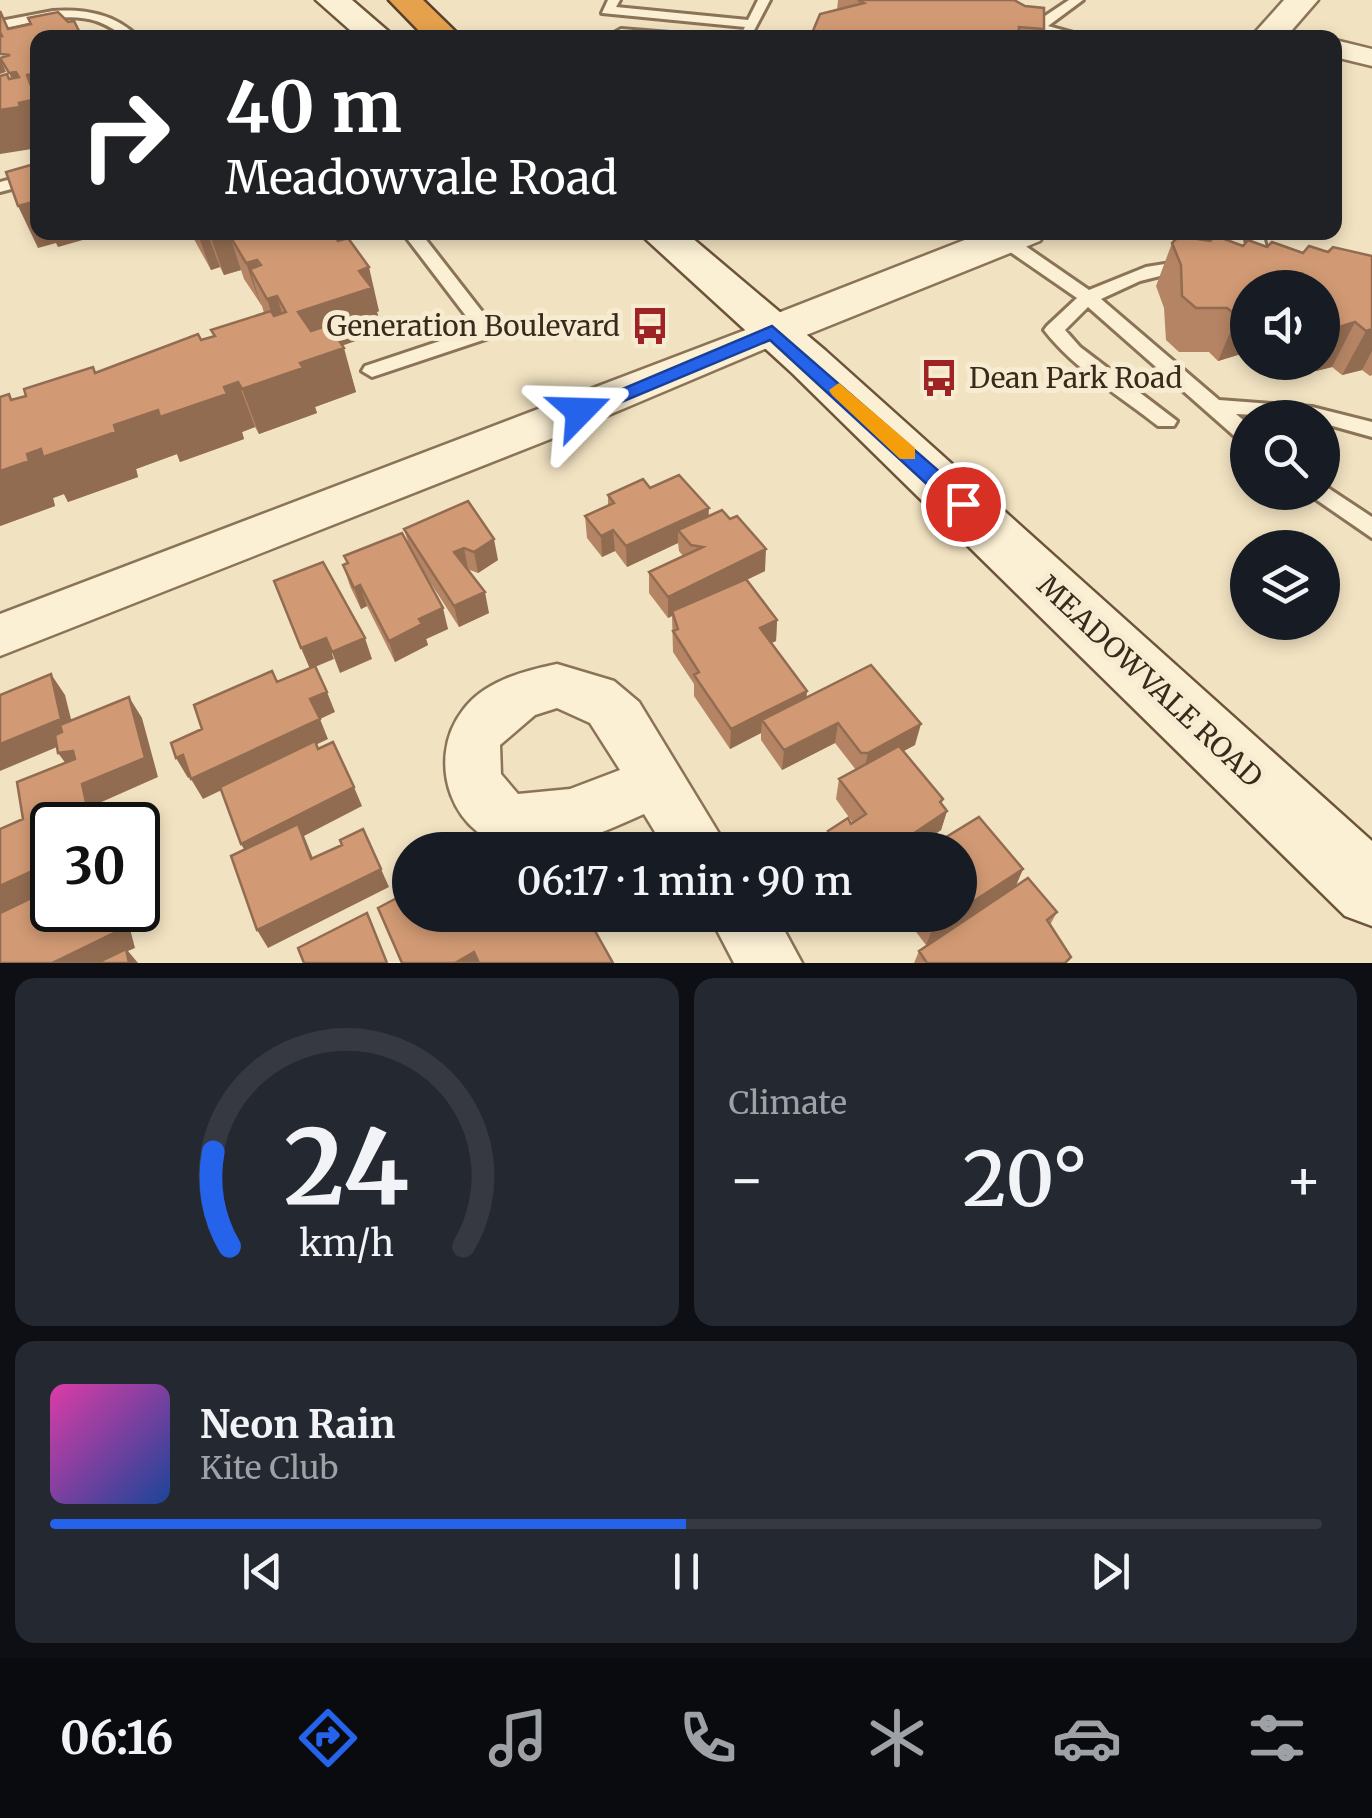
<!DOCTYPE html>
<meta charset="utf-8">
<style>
body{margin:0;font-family:Merriweather,serif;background:#242831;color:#f1f3f6;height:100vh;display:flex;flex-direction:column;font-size:38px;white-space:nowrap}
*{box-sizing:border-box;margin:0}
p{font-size:32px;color:#9ea1a6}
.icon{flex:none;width:55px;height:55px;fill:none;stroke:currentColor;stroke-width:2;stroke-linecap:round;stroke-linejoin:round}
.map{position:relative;height:963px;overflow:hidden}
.details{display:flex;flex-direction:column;gap:15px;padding:15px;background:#0d0f14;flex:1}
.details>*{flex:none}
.top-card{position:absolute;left:30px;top:30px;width:1312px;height:210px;border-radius:20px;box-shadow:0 5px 15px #0003;background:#202124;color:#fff;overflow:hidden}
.tools{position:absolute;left:1230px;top:270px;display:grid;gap:20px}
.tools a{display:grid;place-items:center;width:110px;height:110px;border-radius:50%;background:#171b24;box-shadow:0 5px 15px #0003;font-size:50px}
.speed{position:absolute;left:30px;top:802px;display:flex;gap:20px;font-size:50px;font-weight:700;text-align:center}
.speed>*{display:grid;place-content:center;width:130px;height:130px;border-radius:50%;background:#171b24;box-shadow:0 5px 15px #0003;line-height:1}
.speed .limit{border:5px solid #111;border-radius:15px;background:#fff;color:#111}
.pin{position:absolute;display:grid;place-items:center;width:85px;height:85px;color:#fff;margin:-42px;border:5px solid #fff;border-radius:50%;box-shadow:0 2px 10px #0007}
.me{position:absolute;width:110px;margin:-55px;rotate:68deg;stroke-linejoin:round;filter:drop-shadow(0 0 8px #0008)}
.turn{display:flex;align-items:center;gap:35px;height:210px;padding:0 30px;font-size:45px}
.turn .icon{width:130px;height:130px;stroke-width:2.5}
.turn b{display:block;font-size:70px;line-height:85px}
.big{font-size:75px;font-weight:600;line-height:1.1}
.details .widget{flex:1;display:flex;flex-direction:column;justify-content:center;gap:15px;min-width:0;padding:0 35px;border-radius:20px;background:#242831}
.details .dial{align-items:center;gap:0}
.dial svg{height:260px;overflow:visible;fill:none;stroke:#363941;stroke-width:7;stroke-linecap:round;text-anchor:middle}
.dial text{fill:#f1f3f6;stroke:none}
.song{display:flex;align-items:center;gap:30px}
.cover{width:120px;height:120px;border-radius:15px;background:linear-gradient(135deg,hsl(320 70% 55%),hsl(220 70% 35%))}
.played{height:10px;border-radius:5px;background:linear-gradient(90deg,#2563eb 50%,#363941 50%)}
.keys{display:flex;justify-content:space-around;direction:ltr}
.heat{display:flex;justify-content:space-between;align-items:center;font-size:55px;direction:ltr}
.details .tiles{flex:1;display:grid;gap:15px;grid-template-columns:1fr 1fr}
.widget:last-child{grid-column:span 2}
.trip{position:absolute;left:392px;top:832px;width:585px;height:100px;border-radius:50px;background:#171b24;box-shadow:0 5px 15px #0003;font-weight:600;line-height:100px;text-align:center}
.menu{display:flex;height:160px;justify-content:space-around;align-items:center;background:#090b0e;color:#9ea1a6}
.menu .icon{width:70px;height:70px}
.menu .active{color:#2563eb}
.menu b{font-size:45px;color:#f1f3f6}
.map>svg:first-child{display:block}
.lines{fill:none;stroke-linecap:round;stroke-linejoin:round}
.service-casing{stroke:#8b7357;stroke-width:6}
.minor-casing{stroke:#8b7357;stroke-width:5}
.tertiary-casing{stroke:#8b7357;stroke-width:5}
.secondary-casing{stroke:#6d533a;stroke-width:5}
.motorway-casing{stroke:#58402c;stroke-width:5}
.service{fill:#fbefd4;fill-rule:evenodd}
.minor{fill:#fbefd4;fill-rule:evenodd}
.tertiary{fill:#fbefd4;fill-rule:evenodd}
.secondary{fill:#fbefd4;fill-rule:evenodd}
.motorway{fill:#e5a14c;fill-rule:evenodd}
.wall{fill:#b48464}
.shaded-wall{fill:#926c51}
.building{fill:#d19a74;stroke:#926c51;stroke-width:2.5}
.route{fill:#2563eb;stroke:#184099;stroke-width:2.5}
.slow{fill:#f59e0b}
.labels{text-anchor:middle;stroke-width:10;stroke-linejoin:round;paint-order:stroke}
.poi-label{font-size:28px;fill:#3a2a1c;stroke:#f7ecd1;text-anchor:end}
.street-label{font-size:28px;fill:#3a2a1c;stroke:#f7ecd1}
</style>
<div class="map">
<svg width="1372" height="963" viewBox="0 0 1372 963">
<rect width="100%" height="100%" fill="#f1e2c1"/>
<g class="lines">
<g class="service-casing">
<path id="service" d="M608,0H620L616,7L748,20L758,0H770L750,38L741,34L745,27L602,13Z
M981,0H998L1039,20L1069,0H1083L1048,26L1091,38H1046Z
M53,11C86,9 115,14 139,38C121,38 113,26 96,21C66,11 30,23 0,29V21Z
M621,29L683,34L689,38L616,36L614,33Z
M38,172V182L0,192V182Z
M402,232H420L498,332L495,336L372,377L362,371L365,366L476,329Z
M988,232H1005L1089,290L1146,267L1196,259V267L1140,281L1101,299L1219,400L1312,407L1372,422V437L1322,423V418L1236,414L1248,424V443L1240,441L1088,307L1065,330L1080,347L1177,421L1174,426H1158C1120,396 1074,369 1044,330L1047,326L1077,298L990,238Z
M1244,232H1262L1271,266L1268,270H1256L1253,266Z
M1322,484L1372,517V538L1314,498L1311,492H1322Z"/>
</g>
<g class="minor-casing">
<path id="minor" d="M1335,40L1372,49V66L1335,57Z
M772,320L786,324L791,332L786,340L566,433L0,656V614Z
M557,664L614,681L639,702L729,850H666L644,814C605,831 563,852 520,848C452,843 424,760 463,710C484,681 524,671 557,664ZM557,708L590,723L620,770L570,789L518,794L501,774L500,745L535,715Z
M709,915H776L802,963H734Z"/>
</g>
<g class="tertiary-casing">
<path id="tertiary" d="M1284,0H1318L1285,38H1250Z
M985,232H1046L1040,241L789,342L772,347L755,342L748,332L755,322Z"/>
</g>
<g class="secondary-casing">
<path id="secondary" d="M316,0H352L396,38H359Z
M638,232H685L826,351L1372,841V926L1345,916L792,373Z"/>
</g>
<g class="motorway-casing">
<path id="motorway" d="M389,0H423L462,38H426Z"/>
</g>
<use href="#service" class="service"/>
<use href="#minor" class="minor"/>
<use href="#tertiary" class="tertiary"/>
<use href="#secondary" class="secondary"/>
<use href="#motorway" class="motorway"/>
</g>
<path class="wall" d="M838,0H1014L1044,29L1042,38H810L837,10Z
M190,232H342L379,311L377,312L382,332L342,345L356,392L315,407L317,413L259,434L255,427L242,432L244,439L180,462L177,454L136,469L138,477L68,502L64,494L53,498L55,506L0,526V397L13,400L214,336L211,330L264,313L262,306L244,279L241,270L224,275L220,267L211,270Z
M1172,243L1243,246L1303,253L1328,252L1372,256V375L1370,376L1362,370L1342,375L1332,367L1316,371L1306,362H1322V288H1248V359L1241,354L1218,361L1209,352H1179L1166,340L1164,308L1156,286Z
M650,488L709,516L765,571L746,580L777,620L776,641L771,643L807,691L806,698L915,745L903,751L943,799L941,804L947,811L941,830L912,850H825L828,831L853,823L836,799L839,779L856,770L835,743L782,770L761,740V733L730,749L694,696V684L673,652L672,616L668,618L649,593V572L683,556L679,551L678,543L627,567L615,551L602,557L587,538L585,516L608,506V495Z
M468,501L498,560L478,573L467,569L489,613L459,627L419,565L448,629L426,639L428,645L395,662L367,606L361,609L350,586L343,565L347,564L344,556L409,545L404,529Z
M1023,869L1015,887L1057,912L1050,925L1067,963H914L919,951L926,945L907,920L891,929L880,915H960Z"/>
<path class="shaded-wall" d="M0,58L6,72L0,74Z
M16,72L27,75L38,72V148L0,154V110L22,103L9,73Z
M37,201L38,232H111L58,247L56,243L38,248L18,206Z
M197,232H207L220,267L211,270Z
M209,232H238L248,262L257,260L270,298L277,296L290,340L281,343L267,299L250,269L261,306L246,263L230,236L241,270L224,275Z
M369,267L379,311L377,312L382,332L312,356L298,312L359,271Z
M1248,314V340L1241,354L1218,361L1237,316Z
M1355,322L1332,367L1316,371L1321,362H1322V359L1339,327Z
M1372,329V351L1362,370L1342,375L1366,331Z
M344,348L356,392L315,407L317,413L259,434L242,389L300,363Z
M238,382L255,427L242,432L244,439L180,462L177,454L136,469L138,477L68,502L64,494L53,498L55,506L0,526V471L27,454Z
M709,508L708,529L678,530V543L627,567L626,546Z
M613,530L615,551L602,557L601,536Z
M494,539L498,560L478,573L474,552Z
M464,548L468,569L458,574L454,552Z
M766,549L765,571L674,615L672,611V616L668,618V597Z
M360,585L367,606L361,609L354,588Z
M485,592L489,613L459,627L454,606Z
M443,608L448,629L426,639L428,645L395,662L389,641L419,619Z
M777,620L776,641L758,649L760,628Z
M326,638L334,659L310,669L301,648Z
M365,638L372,659L340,673L332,652Z
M51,674L65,695L76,739L0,771V744Z
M807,691L805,711L762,720L761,733L730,749L731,729Z
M327,692L335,712L320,719L328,739L203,799L191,779L310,699Z
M129,697L142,718L158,777L97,804L102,825H91L82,784Z
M838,723L835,743L782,770L784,750Z
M921,724L915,745L863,773L868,753Z
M73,751L87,771L73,773L58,753Z
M183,755L195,775L188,778L176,758Z
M354,787L362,806L304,836L321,878L252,863L241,844Z
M943,799L937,818L947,811L941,830L912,850H889Z
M52,862V889L0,923V886Z
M381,869L389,887L268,948L257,930Z
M1023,869L1015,888L926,945L933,928L952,915H960V910Z
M115,910H125L135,948L128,951L138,963H52Z
M895,915H908L907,920L891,929Z
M474,952L478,963H455Z"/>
<path class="building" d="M858,0H1014L1025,6L1044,8V29L1019,27L1018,38H810L820,14L864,3Z
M0,11L8,29L31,24L28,18L58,12L68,22L74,21L82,37L38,38V72L27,75L36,99L19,103L20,107L0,110V76L7,74L9,79L19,77L16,72L9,73L0,58L10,55L1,54L0,52V36H2L0,32Z
M38,163V202L37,201L18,206L6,172Z
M240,232H342L343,234L335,236L338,241L348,238L369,267L359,271L372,288L298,312L311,331L329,325L344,348L300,363L303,368L242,389L238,382L224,387L227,394L160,417L158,410L114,425L116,432L43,457L41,449L27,454L29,461L0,471V397L9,394L11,400L26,396L24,389L93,367L95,373L198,334L201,340L215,336L211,330L271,311L274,316L286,312L277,296L267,299L250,269L261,265L257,260L246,263L230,236Z
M1179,236L1210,241L1216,236L1243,246L1248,240L1267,247L1272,242L1303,253L1309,246L1328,252L1333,247L1372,256V329L1366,331L1355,322L1339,327L1324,316H1322V288H1248V314L1237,316L1227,308H1196L1182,296L1181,265L1172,243Z
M679,475L709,508L626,546L613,530L601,536L585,516L614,503L608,495L643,479L650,488Z
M468,501L494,539L474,552L464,548L454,552L485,592L454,606L404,529Z
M722,510L730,519L737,516L766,549L668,597L649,572L703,547L691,545L678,530Z
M402,533L443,608L419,619L422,624L389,641L360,585L354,588L343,565L348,563L344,556Z
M323,562L365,638L332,652L326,638L301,648L274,581Z
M746,579L777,620L760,628L807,691L731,729L694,675L699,672L673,631L678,629L672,611Z
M871,665L921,724L868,753H861L838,723L784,750L762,720Z
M315,666L327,692L310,699L320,719L191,779L183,755L176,758L171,743L202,729L194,705L272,671L277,682Z
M51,674L61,719L0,744V695Z
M129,697L145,758L82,784L91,825H52V862L0,886V829L23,819L17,782L75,759L73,751L58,753L55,735L62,732L60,725Z
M315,741L318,749L333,742L354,787L241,844L220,787Z
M899,746L943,799L940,802L947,811L889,850H843L828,831L848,818L851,824L866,814L839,779Z
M979,817L1023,869L960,910V850H925Z
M298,824L311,859L342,845L340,840L363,829L381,869L257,930L231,856Z
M1028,878L1057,912L1047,920L1071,957L1065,963H927L919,951Z
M52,888V910H115L120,930L52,963H0V913Z
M410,891V915H586L613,963H479L474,952L455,963H402L378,908Z
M367,913L387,963H304L298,948Z
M923,915H952L933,928Z
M126,949L129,963H99V962Z"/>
<path class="route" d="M772,326L971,499V510H955L770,340L588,416H573L570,411Z"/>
<path class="slow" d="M839,383L915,448V459H900L832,395L829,390Z"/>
<defs>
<g id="bus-bare" transform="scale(3)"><path d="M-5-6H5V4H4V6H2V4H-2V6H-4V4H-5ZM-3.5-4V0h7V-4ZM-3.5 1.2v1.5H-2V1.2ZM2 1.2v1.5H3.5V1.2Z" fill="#9e2325" stroke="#f7ecd1" stroke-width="2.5" paint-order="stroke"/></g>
</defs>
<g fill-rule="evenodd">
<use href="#bus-bare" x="650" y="326"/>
<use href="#bus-bare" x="939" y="378"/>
</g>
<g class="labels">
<g class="poi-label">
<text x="620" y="336">Generation Boulevard</text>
<text x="969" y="388" text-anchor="start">Dean Park Road</text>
</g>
<g class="street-label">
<text transform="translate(1150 681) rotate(43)" y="10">MEADOWVALE ROAD</text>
</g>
</g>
</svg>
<div class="tools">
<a><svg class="icon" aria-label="sound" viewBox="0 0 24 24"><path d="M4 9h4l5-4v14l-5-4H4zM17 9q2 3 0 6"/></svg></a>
<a><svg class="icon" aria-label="search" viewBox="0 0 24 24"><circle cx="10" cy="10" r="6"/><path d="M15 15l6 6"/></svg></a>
<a><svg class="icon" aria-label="layers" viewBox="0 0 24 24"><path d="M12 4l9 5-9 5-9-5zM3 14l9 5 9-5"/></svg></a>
</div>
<div class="speed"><div class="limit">30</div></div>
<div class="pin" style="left:963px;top:504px;background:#d93025"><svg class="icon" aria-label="arrive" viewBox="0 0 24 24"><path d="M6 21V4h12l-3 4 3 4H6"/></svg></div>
<svg class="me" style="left:580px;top:411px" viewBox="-20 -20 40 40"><path d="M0-17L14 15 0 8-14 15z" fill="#2563eb" stroke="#fff" stroke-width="4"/></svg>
<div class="trip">06:17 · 1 min · 90 m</div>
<div class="top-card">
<div class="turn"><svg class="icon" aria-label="right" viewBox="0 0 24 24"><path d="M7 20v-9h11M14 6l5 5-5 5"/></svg><div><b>40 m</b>Meadowvale Road</div></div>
</div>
</div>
<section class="details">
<div class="tiles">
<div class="widget dial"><svg viewBox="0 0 100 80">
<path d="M14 69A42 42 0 1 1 86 69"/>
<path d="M14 69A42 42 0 0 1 9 40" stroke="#2563eb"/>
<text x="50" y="56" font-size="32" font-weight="700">24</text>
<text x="50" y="72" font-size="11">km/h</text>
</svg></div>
<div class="widget"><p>Climate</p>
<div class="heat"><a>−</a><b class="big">20°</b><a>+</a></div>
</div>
<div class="widget">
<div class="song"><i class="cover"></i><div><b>Neon Rain</b><p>Kite Club</p></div></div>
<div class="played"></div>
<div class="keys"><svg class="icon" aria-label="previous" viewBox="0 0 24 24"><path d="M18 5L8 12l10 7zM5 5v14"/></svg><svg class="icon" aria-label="pause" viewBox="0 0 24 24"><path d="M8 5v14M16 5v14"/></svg><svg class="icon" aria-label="next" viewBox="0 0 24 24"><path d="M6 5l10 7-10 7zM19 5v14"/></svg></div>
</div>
</div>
</section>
<nav class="menu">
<b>06:16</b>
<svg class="icon active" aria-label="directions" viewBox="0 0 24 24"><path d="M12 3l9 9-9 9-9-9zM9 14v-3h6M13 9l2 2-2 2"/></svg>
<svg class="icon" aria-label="music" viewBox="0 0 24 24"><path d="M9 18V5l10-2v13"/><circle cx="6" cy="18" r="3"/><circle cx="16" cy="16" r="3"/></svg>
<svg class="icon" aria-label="phone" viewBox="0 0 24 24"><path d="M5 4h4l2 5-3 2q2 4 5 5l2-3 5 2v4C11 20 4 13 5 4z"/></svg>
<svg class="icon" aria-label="climate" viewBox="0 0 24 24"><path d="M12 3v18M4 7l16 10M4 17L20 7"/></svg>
<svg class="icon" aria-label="car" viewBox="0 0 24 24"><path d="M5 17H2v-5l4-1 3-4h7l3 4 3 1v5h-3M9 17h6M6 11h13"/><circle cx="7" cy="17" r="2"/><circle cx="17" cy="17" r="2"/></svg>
<svg class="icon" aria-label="filters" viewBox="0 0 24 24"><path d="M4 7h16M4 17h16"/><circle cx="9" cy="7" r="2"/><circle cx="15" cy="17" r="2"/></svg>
</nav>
